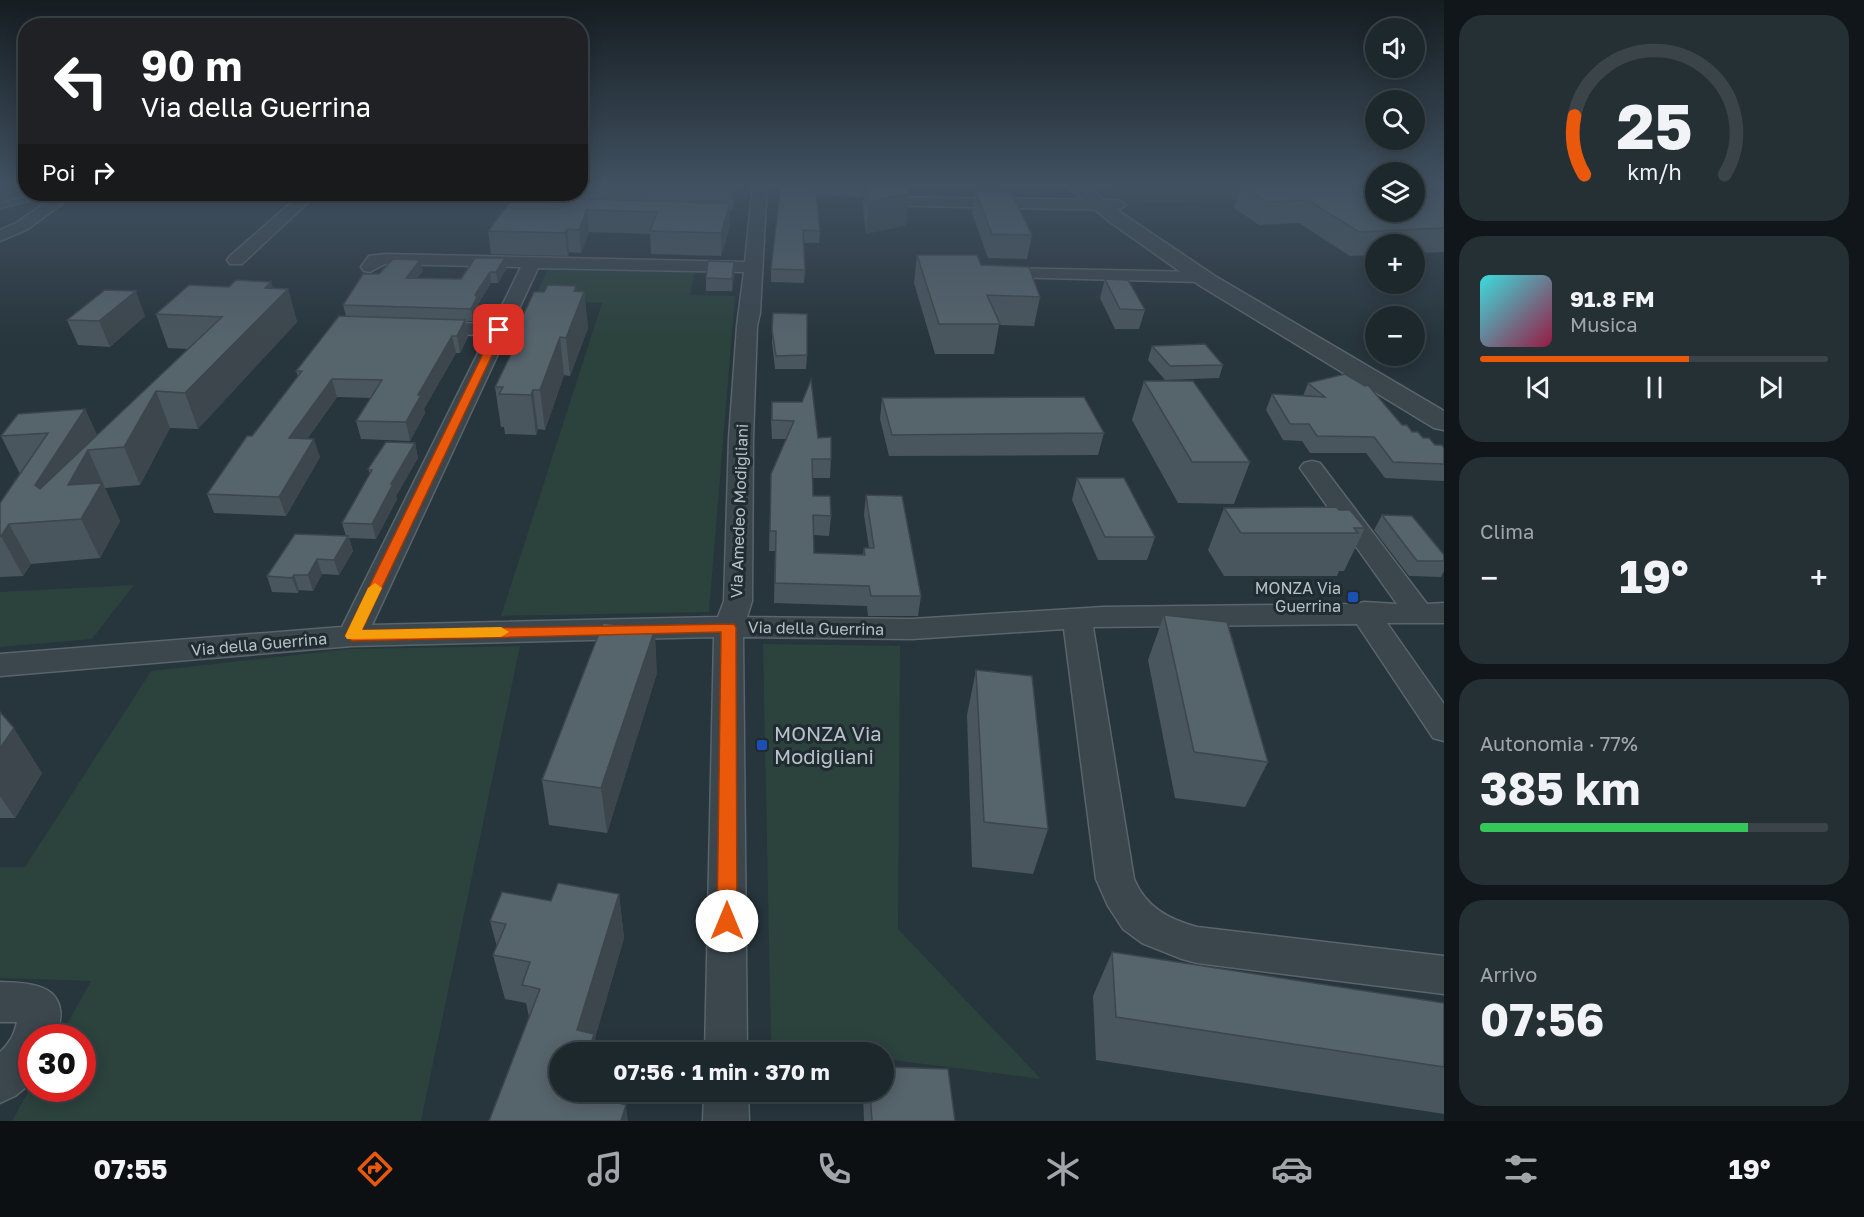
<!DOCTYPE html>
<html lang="it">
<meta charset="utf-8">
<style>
body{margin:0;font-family:"Golos Text",sans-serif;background:#253035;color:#f1f3f6;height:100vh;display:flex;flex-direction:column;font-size:22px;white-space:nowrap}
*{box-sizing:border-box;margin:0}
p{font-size:20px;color:#a0a6aa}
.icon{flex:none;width:33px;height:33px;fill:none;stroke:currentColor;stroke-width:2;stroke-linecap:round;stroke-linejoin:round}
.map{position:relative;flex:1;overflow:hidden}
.details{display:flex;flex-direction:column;gap:15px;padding:15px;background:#101619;width:420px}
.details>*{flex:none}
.top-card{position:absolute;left:18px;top:18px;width:570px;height:183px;border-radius:24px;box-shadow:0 3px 15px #0003,0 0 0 2px #3b4449;background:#202124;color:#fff;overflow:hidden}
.fabs{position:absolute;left:1365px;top:18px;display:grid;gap:12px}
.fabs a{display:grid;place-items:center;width:60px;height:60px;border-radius:50%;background:#1d282d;box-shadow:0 3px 15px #0003,0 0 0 2px #3b4449;font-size:30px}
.speed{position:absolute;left:18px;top:1024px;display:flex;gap:12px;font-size:30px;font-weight:700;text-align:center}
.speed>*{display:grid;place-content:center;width:78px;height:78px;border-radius:50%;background:#1d282d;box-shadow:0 3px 15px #0003,0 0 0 2px #3b4449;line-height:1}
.speed .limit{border:9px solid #d22;background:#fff;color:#111}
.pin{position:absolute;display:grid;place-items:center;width:51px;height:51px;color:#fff;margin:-26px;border-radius:12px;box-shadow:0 3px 9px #0006}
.me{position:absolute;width:66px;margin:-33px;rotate:0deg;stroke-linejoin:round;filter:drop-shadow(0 0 4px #0008)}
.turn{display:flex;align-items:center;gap:21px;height:126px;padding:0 24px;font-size:27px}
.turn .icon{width:78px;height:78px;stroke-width:2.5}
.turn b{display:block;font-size:42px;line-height:51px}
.then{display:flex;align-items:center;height:57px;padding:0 24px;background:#0003;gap:12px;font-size:22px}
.big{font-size:45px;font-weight:700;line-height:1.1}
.details .widget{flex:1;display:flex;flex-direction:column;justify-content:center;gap:9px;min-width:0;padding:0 21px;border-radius:24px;background:#253035}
.details .dial{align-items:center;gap:0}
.dial svg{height:156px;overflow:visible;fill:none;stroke:#3b4449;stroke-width:7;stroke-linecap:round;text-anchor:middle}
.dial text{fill:#f1f3f6;stroke:none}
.song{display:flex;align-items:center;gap:18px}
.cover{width:72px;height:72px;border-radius:9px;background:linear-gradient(135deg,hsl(180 70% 55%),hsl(340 70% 35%))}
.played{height:6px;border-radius:3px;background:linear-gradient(90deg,#ea580c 60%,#3b4449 60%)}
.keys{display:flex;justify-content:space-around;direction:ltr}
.heat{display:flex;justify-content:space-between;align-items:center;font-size:33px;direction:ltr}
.charge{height:9px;border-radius:4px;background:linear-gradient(90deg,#34c759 77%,#3b4449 0)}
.trip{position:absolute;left:549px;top:1042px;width:345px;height:60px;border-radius:30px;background:#1d282d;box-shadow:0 3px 15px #0003,0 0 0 2px #3b4449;font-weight:700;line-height:60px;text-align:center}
.menu{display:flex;height:96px;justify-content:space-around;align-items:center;background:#0c1012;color:#a0a6aa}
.menu .icon{width:42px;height:42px}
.menu .current{color:#ea580c}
.menu b{font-size:27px;color:#f1f3f6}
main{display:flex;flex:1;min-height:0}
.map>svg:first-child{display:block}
.green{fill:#2c423d}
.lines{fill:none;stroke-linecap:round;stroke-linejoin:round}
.pedestrian-casing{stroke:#59646b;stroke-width:2}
.minor-casing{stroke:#59646b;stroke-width:3}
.tertiary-casing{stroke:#59646b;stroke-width:3}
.pedestrian{fill:#3b464d;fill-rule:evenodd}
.minor{fill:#3b464d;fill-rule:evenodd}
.tertiary{fill:#3b464d;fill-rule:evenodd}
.wall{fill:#4a565d}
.shaded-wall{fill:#3c464c}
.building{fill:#56646c;stroke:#3c464c;stroke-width:1.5}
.route{fill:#ea580c;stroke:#983908;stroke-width:1.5}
.slow{fill:#f59e0b}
.transit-dot{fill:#1a4fb4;stroke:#202b32;stroke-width:2}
.labels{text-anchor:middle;stroke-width:6;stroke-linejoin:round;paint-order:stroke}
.street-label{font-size:16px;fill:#b7c1c8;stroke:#202b32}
.poi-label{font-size:16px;fill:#b7c1c8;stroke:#202b32;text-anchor:end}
.near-poi-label{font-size:20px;fill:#b7c1c8;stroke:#202b32;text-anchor:start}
</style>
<main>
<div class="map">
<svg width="1444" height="1121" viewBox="0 0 1444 1121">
<rect width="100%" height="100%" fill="#27353c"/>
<path class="green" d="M0,184H25L26,194H33L0,202Z
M1097,184H1375L1376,194L1123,204Z
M549,268L695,271L690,295L735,296L709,612L501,616L602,303L533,300Z
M134,585L92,639L0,647V592Z
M763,644L900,646L898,929L1041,1079L884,1059V1053H833L771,1045Z
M520,646L421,1121H12L31,1087L32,1089H82V1038H59L91,981L0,978V867H25L151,671L349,649Z"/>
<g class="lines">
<g class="pedestrian-casing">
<path id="pedestrian" d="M36,194H52L0,209V203Z"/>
</g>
<g class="minor-casing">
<path id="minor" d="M753,184H767L760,313L757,326L753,438L752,601L747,617L912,619L1103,607L1357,604L1364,602L1397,604L1300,468L1304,463L1312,461L1320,463L1427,604L1444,603V623H1387L1444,704V741L1433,738L1357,624L1093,627L1134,879C1146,907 1168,919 1197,927L1444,956V994L1197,963L1182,959L1142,943L1123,929L1108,906L1096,879L1064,629L912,639L743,637L747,1053H705L714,637L352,646L0,676V654L342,627L487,335L432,334L425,332L422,328L425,324L432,322L493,324L521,267L385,264L370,272L364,271L361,267L369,256L385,254L745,262ZM538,268L744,272L737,326L729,438L724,601L718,617L372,625Z
M58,194H75L28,229L0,241V230L16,223Z
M301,194H317L242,264H230L227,260L230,256Z
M873,197L1118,200L1126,205L1118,210L868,205L865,202L868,199Z
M1008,268L1200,272L1206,273L1209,277L1206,281L1200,282L1002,277L999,273L1002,269Z
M0,982C21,983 56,982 60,1009C62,1018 58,1030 56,1038H32V1082L15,1096L0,1103V1052C10,1043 14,1035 17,1022H0Z
M704,1092H748L749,1121H703Z"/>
</g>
<g class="tertiary-casing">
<path id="tertiary" d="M1064,184H1084L1123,214L1215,276L1444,411V430L1434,428L1199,285L1110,222Z"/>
</g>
<use href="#pedestrian" class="pedestrian"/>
<use href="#minor" class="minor"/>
<use href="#tertiary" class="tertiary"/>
</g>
<path class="wall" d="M580,184H737L732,211H730V226L721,256L651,254L650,234L589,232L581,253L569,252L568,256L491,254L488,231L518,197V194H580Z
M781,184H907L906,225L866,234L863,207L864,195L860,197L816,195L820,231L819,243H804L805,270L804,283L771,282V269Z
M1444,184V252L1414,253V244H1376V255L1350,256L1299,223L1259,225L1234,208L1242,185Z
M975,191L1032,235L1027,259L988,258L972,213Z
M917,255L981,265L1040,297L1034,326L999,325L994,354H935L914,283Z
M505,258L506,269L498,283H491L478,304L479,309L473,321H465L468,337L460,353H456L424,409L425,413L410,441L361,439L356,421L371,398L337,397L308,438L320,457L286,516L214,513L207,494L298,376L296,371L346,316L343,305L379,274L423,271L417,278L461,279Z
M734,274L732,291H706V278Z
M1105,279L1145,310L1139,329H1115L1100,298Z
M273,288L288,289L297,322L198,429L170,428L140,485L105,488L120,521L100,558L31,564L23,576L0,577V503L20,474L1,436L85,409L97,435L188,349L168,348L156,314Z
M576,291L584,292L588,328L570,376L564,375L545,430L538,429L536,435L505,434L504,427H501L495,387L514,347L513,337Z
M773,313L807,355L806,369H775L772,343Z
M145,316L110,347L78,345L67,320Z
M1152,346L1223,365L1219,378L1165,380L1148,360Z
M1144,381L1250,462L1234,504L1178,503L1132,420Z
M1308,383L1402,425L1435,445L1444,448V481L1385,478L1366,453H1310L1302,441L1283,440L1266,410L1272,394L1303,396Z
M882,398L1104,433L1098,455L889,456L880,419Z
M772,402L818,438L831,459L830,478H812L813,496L831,516L829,536L813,535L814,553L863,555L864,548H869L864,515L866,495L921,596L918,616H868L867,606L774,603L775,551H769L771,474L786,439H772L771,420Z
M415,443L418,458L396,496L397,499L376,539L349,538L353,551L339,575L322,574L313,591L299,590L298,593L272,592L267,576L346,536L342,523L370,474L368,469Z
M1077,478L1155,537L1147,560H1098L1072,500Z
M1224,508L1339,510L1365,528L1344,571H1339L1337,576H1224L1208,550Z
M1382,515L1444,555V571L1441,577L1409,576L1374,530Z
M1164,615L1268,762L1245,807L1175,798L1148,660Z
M976,670L1048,829L1033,874L972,867L967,715Z
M657,673L607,833L549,825L542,780Z
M0,712L42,773L15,818H0Z
M619,894L624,938L595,1038L597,1053H560L489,1121L529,1017L526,1003L505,999L493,955L497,947L490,921L551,901Z
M1112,952L1444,1003V1114L1096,1060L1093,996Z
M863,1092H884L955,1121H864L863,1096Z"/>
<path class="shaded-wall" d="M733,184H737L732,211V185Z
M865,184L864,195L860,197L861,186Z
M909,193L906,225L866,234L869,202Z
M730,203V226L721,256V233Z
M587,210L589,232L581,253L579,230Z
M567,229L569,252L568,256L565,233Z
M505,258L506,269L498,283L496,272Z
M420,260L423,271L408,289L406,278Z
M734,262V274L732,291V279Z
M490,272L491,283L478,304L479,309L473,321L471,309L475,295Z
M271,282L277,300L288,289L297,322L198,429L185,393L265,288Z
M576,286L578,308L584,292L588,328L570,376L566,338L574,291Z
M136,291L145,316L110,347L99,321Z
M465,320L468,337L460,353L457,336Z
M452,336L456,353L424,409L425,413L410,441L406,422L418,395Z
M560,337L564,375L545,430L540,390Z
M332,379L337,397L295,456L289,438Z
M533,390L538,429L536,435L531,395Z
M156,391L170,428L140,485L124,447Z
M85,409L102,446L88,450L120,521L100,558L81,519L57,520L35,485Z
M314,439L320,457L286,516L279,497Z
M415,443L418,458L396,496L397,499L376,539L372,524L391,484Z
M9,524L31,564L23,576L1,536Z
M348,536L353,551L339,575L334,560Z
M317,559L322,574L313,591L308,575Z
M294,575L299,590L298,593L292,578Z
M655,629L657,673L607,833L601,788Z
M14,728L42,773L15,818L0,796V748Z
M619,894L624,938L595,1038L597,1053H581L577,1030Z
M575,1092H596L586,1121Z
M626,1105L628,1121H621Z"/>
<path class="building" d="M682,184H733L732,185Z
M781,184H815L820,231L803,230L805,270L771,269Z
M823,184H865L861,186Z
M867,184H907L909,193L869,202Z
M1272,184H1376V212H1414V184H1444V228L1359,232L1308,200L1267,202L1242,185Z
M975,191L1011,192L1032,235L992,234Z
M514,197L730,203L721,233L650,231L657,212L587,210L579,230L567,229L565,233L488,231Z
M917,255H977L981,265L1029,267L1040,297L987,295L1000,324H939Z
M475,258H505L496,272H490L475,295L477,297L471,309L343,305L363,274H379L393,259L420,260L406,278L461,279Z
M708,261L734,262L732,279L706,278Z
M1105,279L1128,280L1145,310L1120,309Z
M236,280L271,282L265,288L288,289L185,393L156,391L124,447L88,450L68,485L102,483L81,519L9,524L1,536H0V503L48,433L1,436L18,414L85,409L35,485L40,489L222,317L156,314L189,285L229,287Z
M548,285L576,286L574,291L584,292L566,338L560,337L540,390H533L531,395L499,394L503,387H495L519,338L513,337L534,292H544Z
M105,290L136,291L99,321L67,320Z
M773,313L807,314V355L776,356L772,330Z
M339,316L465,320L457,336H452L418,395H421L406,422L356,421L382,380L332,379L289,438L314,439L279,497L207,494L247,436H252L302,371H296Z
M1205,344L1223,365L1170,366L1152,346Z
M1345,374L1365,386L1368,385L1402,425H1407L1412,432H1418L1423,438H1429L1435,445H1442L1444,448V464L1393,462L1374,437L1317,436L1309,424H1290L1272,394L1325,397L1308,383Z
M811,380L818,438L831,437V459H812L813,496H830L831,516L813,515L814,553L865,555L864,548H874L866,495L902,496L921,596H871L869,586L775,583L776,531H770L771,474L794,421L772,420V402H802Z
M1144,381H1193L1250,462H1192Z
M1084,397L1104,433L892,435L882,398Z
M386,442L415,443L391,484H393L372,524L342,523L372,470L368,469Z
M1077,478H1124L1155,537H1105Z
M1336,507L1339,510H1350L1365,528H1354L1358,533H1241L1224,508Z
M1382,515L1412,516L1444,555V561H1417Z
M295,534L348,536L334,560L317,559L308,575H294L292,578L267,576Z
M1164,615L1227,622L1268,762L1194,752Z
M603,623L655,629L601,788L542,780Z
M976,670L1032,676L1048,829L984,822Z
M0,712L14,728L0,748Z
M558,883L619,894L577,1030L594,1034L588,1053H560V1092H576L626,1105L621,1121H489L540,989L522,985L530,962L493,955L506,924L490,921L502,892L551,901Z
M1112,952L1444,1003V1067L1116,1017Z
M884,1067L948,1069L955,1121H872L870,1092H884Z"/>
<linearGradient id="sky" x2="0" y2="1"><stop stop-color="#151d21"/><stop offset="0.54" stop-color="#415161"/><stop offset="1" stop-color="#415161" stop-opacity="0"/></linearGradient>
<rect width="1444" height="341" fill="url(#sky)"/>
<path class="route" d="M496,327L504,330L362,630L734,624L736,627L737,921L734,928L727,930L720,928L717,921L721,632L352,641L345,636Z"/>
<path class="slow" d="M375,583L382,588L362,630L501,627L509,632L501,637L347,639L345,636L368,588Z"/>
<g class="transit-dot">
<rect x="1347" y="591" width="12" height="12" rx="3"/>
<rect x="756" y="739" width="12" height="12" rx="3"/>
</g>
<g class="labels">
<g class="street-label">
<text transform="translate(739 511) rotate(-88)" y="6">Via Amedeo Modigliani</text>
<text transform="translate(816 628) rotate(1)" y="6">Via della Guerrina</text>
<text transform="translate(259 644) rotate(-5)" y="6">Via della Guerrina</text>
</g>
<g class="poi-label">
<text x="1341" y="594">MONZA Via<tspan x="1341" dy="18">Guerrina</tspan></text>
</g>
<g class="near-poi-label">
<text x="774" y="741">MONZA Via<tspan x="774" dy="23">Modigliani</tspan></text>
</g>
</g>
</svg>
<div class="fabs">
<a><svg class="icon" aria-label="sound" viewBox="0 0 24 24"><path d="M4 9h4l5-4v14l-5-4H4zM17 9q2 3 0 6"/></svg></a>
<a><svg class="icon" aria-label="search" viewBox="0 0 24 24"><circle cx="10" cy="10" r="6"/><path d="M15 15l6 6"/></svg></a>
<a><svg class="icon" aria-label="layers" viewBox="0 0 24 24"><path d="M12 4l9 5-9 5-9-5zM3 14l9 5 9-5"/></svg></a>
<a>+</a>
<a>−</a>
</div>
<div class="speed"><div class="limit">30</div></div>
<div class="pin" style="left:499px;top:330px;background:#d93025"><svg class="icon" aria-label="arrive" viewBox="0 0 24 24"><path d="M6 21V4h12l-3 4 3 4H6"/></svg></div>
<svg class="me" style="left:727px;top:921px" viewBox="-20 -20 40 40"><circle r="19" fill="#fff"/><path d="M0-13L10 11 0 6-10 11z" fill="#ea580c"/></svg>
<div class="trip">07:56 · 1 min · 370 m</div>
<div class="top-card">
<div class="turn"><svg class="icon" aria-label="left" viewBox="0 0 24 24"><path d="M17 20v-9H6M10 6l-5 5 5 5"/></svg><div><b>90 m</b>Via della Guerrina</div></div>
<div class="then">Poi<svg class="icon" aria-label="right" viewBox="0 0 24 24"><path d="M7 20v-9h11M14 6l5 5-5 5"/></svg></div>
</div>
</div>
<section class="details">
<div class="widget dial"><svg viewBox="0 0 100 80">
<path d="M14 69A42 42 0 1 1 86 69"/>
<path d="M14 69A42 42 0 0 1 9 39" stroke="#ea580c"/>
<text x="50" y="56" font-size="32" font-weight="700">25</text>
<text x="50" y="72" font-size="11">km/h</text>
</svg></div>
<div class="widget">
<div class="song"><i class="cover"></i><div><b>91.8 FM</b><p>Musica</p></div></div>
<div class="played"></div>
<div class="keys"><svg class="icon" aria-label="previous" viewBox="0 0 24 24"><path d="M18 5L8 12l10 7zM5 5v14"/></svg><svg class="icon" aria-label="pause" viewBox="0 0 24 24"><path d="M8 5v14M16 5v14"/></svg><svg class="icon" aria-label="next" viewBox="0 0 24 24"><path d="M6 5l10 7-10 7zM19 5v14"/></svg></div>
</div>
<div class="widget"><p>Clima</p>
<div class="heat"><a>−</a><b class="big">19°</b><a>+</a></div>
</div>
<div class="widget"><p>Autonomia · 77%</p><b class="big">385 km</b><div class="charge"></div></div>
<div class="widget"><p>Arrivo</p><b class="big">07:56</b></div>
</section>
</main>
<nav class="menu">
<b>07:55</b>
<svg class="icon current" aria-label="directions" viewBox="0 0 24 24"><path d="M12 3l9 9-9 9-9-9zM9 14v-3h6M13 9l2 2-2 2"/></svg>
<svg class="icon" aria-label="music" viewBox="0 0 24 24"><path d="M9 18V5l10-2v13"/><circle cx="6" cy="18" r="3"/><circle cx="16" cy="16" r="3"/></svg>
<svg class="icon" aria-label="phone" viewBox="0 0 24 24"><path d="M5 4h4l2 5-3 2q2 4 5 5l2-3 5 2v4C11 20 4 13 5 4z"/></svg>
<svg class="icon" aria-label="climate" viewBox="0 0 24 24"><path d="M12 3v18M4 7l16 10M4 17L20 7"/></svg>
<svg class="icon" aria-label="car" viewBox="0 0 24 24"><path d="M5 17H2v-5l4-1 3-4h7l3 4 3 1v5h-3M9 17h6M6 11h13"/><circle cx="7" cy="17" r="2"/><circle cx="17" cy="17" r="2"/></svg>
<svg class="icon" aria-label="filters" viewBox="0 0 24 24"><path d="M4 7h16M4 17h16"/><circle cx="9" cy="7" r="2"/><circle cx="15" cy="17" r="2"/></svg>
<b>19°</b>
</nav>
